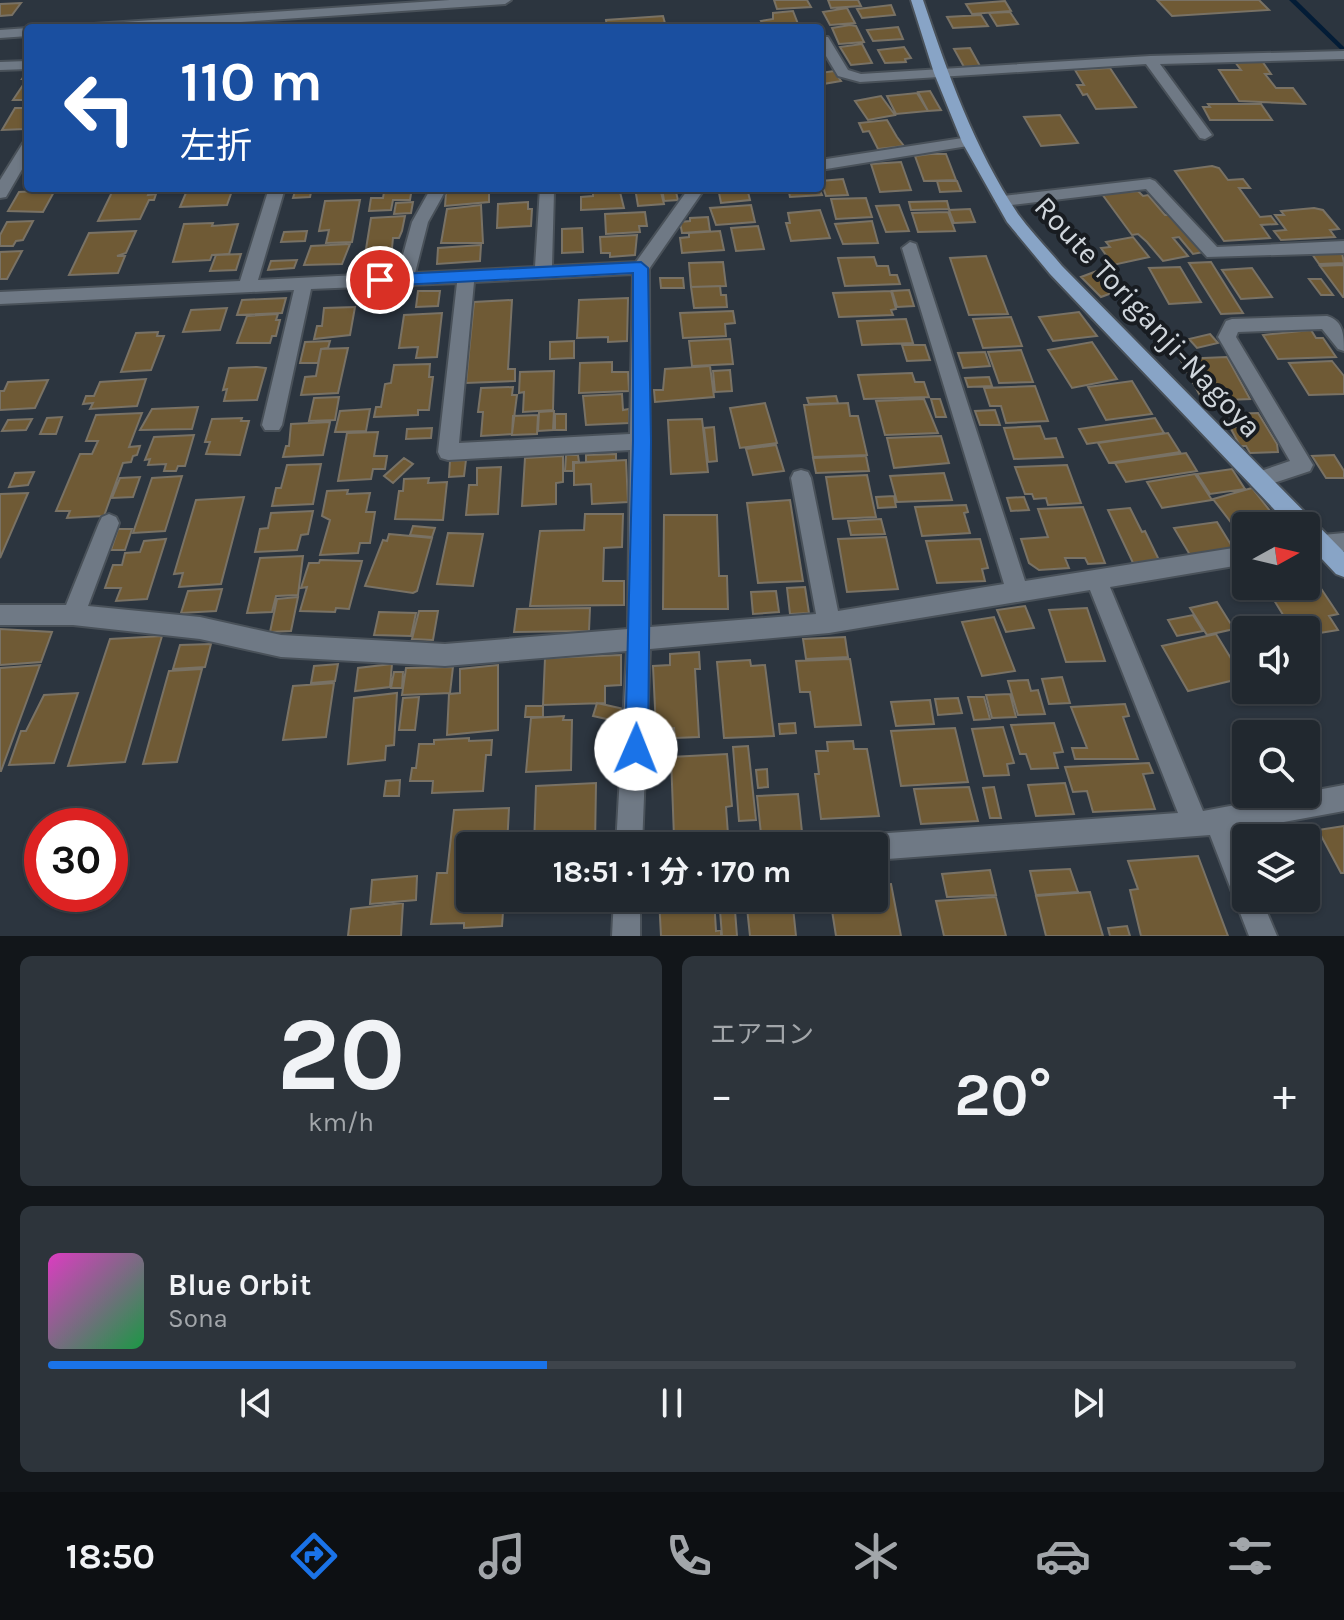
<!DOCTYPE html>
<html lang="ja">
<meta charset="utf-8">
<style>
body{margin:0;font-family:Karla,"Noto Sans JP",sans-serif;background:#2d343b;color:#f1f3f6;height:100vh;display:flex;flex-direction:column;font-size:30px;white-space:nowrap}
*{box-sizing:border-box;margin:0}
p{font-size:26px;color:#a2a6aa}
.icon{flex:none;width:44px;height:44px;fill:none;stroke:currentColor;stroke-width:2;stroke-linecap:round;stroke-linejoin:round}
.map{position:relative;height:936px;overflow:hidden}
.sheet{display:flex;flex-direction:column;gap:20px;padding:20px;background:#12161a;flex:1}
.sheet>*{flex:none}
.banner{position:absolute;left:24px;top:24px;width:800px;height:168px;border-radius:8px;box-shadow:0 2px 6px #0004,0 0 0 2px #3e444b;background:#1a4fa0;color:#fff;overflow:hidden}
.needle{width:52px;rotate:82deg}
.fabs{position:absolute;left:1232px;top:512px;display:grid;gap:16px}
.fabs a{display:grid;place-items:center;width:88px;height:88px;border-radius:8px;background:#21282f;box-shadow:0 2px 6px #0004,0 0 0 2px #3e444b;font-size:40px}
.speed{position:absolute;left:24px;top:808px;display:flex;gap:16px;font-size:40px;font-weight:700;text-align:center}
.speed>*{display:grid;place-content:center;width:104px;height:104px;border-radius:50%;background:#21282f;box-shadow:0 2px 6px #0004,0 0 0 2px #3e444b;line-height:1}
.speed .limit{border:12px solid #d22;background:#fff;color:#111}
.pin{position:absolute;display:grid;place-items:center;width:68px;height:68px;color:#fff;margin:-34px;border:4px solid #fff;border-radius:50%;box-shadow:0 2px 8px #0007}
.me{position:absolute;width:88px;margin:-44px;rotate:1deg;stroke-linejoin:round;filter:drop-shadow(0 0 6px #0008)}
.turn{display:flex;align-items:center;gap:28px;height:168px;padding:0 24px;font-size:36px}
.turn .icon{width:104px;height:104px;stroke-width:2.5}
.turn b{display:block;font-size:56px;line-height:68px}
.big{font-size:60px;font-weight:700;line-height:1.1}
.sheet .tile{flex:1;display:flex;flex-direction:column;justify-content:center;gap:12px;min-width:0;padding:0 28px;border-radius:12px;background:#2d343b}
.sheet .dial{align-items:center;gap:0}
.dial b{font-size:104px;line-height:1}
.song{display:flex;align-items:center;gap:24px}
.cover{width:96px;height:96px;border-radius:12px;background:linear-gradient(135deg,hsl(310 70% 55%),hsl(140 70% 35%))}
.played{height:8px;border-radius:4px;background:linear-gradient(90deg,#1a73e8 40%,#3e444b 40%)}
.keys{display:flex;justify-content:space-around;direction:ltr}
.heat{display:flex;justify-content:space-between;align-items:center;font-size:44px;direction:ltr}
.sheet .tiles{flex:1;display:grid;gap:20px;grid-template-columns:1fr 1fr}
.tile:last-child{grid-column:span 2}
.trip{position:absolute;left:456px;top:832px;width:432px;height:80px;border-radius:8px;background:#21282f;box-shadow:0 2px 6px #0004,0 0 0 2px #3e444b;font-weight:700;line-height:80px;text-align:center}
.tabs{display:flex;height:128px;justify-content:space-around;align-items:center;background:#0d1013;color:#a2a6aa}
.tabs .icon{width:56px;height:56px}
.tabs .current{color:#1a73e8}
.tabs b{font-size:36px;color:#f1f3f6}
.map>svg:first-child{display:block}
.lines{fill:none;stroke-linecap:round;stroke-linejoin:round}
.stream{fill:#031c36;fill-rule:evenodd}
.building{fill:#6f5a35;stroke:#797265;stroke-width:2}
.minor-casing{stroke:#495159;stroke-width:4}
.major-casing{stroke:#495159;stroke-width:4}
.minor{fill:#6f7985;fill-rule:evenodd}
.major{fill:#88a4c6;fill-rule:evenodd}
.route{fill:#1a73e8;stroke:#114b97;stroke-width:2}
.labels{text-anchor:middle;stroke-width:8;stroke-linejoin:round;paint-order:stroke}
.street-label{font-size:30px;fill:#d0d6dc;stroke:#181c21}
</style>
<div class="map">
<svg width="1344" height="936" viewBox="0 0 1344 936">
<rect width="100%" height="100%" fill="#2c353f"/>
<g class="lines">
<path class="stream" d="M1289,0H1296L1344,47V53Z"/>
</g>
<path class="building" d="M774,0H807L811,7L777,9Z
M828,0H858L861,6L831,8Z
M1157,0H1259L1269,10L1172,16Z
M1005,1L1011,11L972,14L966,4Z
M21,3L12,15L0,16V4Z
M891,5L895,15L862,18L857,9Z
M847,8L855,23L830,25L823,12Z
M793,11L798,24L765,28L761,21L773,19V13Z
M1010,12L1018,24L997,26L989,13Z
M981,15L988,26L953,28L947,17Z
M663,16L666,27L607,28L606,20Z
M850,25L856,26L864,42L839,44L832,28Z
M898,27L903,39L873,41L867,30Z
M862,44L872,63L851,65L840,47Z
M904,47L911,58L905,59L906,62L885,63L878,50Z
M970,48L980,66L964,67L954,49Z
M1260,58L1271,74H1265L1276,88H1293L1305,104L1239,101L1219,70H1241L1235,62Z
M1110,68L1136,107L1096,109L1087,94L1083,95L1077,85H1084L1075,70Z
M28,70V100H13L27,79H22Z
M834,71L841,81L823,84L820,73Z
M930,91L941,110L928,111L918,92Z
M917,93L928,111L896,114L887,96Z
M881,96L895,115L868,120L855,101Z
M1208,104H1261L1272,120H1210L1203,107H1210Z
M15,108H28L25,129L2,130Z
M1060,115L1078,143L1041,146L1024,117Z
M887,120L897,137L904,146L878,149L869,131L863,132L859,123Z
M930,154H946L956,180L924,181L915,156Z
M901,162L911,190L880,192L871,164Z
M1212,166L1219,168L1228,180L1243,179L1250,188H1239L1260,217L1271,216L1277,224L1261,225L1270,238L1224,241L1175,171Z
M843,179L848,195L826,196L821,181Z
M937,181H957L961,191L940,192Z
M114,188H151L148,195L156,194L154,200H149L140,219L98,221Z
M188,188H233L227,205L180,207Z
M296,188H312L310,197L293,198Z
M374,188H412L410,200H393L391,210L369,211L371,198H383L384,192L373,193Z
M619,188L624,208L581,210V197L593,196V189Z
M635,188H660L664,204L638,206Z
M662,188H675L678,200L664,201Z
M718,188H747L750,200L721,203Z
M788,188H819L822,195L790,197Z
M489,189V202L445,206L446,193Z
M55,190L43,212L8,211L19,192Z
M1127,190L1129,192L1138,191L1143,196L1148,195L1165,215H1171L1203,252L1193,254L1179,237L1173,238L1188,256L1163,261L1147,242L1138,234L1132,235L1102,194Z
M866,198L872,217L836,219L831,199Z
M360,200L352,242L326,243L329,230L319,231L325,201Z
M947,201L949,209L911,210L909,202Z
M413,202L411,213L394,214L396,203Z
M528,202V209H532L531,226L497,228L498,204Z
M481,205L483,243H441L447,209Z
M751,205L755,222L716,225L710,208Z
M899,205L909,231L886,232L876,206Z
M1314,208L1323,210L1339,229L1330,230L1335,237L1281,240L1274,231L1286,230L1275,215H1284L1281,211Z
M970,209L975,222L954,223L949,210Z
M820,210L830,238L791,241L786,223H790L788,213Z
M645,212L647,226H639L640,232L606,234L605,214Z
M948,212L955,231L918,232L912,213Z
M405,216L402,231L399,238H393L392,248L366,249L371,218Z
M708,217L710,231L682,233L680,222L690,221V218Z
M33,221L23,240L16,241L13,246H0V235L7,222Z
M872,221L878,243L843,244L835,224Z
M213,223L212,226L238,224L229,254L212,255L210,260L173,262L184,224Z
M758,226L764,249L736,251L731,228Z
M582,228L583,252L562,253V229Z
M136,231L126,253L117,256H125L118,273L69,275L89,233Z
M307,231L305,241L281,242L284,232Z
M720,231L724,250L682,253L680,238L689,237V233Z
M637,235L635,255L610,257V253H601L600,237Z
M1133,237L1149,257L1113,265L1101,248L1110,247L1106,242Z
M350,244L342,264L304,265L311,246Z
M481,245L480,261L437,264L438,248Z
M22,251L7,279H0V252Z
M1342,253L1344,263L1319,264L1312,254Z
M241,254L236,270L210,271L216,255Z
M986,256L1008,314L969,315L950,258Z
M874,257L877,266H888L890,275H897L900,284L845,286L838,258Z
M297,260L294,268L268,270L271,261Z
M723,262L726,286L691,287L689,263Z
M1211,262L1243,313L1221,314L1189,263Z
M1344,265V297H1343L1320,266Z
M1180,267L1201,302L1169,304L1149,268Z
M1105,268L1125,288L1101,297L1081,277Z
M1252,268L1272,297L1241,299L1222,270Z
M660,278H683L684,288H661Z
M1309,279H1321L1333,295H1321Z
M720,286L721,295H726L727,307L694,308L691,287Z
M909,290L914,306L897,307L892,291Z
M418,291H440L438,306L416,307Z
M891,291L896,309L891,310L893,315L839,317L833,293Z
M286,298L282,313L237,315L242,300Z
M628,298L627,341L608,342V337L577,338L579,300Z
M512,300L508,369H515V381L466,383L474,302Z
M355,307L350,335L314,339L317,326H322L324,308Z
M227,308L220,330L183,332L191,310Z
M733,311L735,323L725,324L726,336L683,338L680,313Z
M1079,312L1097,336L1053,341L1039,317Z
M442,313L437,357L416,358L418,347L399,348L404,315Z
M278,314L276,320H280L276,336H272L270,343H237L247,316Z
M1011,317L1022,346L983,348L973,319Z
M906,319L913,343L862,345L857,321Z
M1311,330L1316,338H1323L1336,357L1278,359L1263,335Z
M158,332L157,336H164L151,370L121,372L136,333Z
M1210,334L1218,343L1197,348L1189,339Z
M730,339L733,364L692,366L689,341Z
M330,341L328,348L321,349L318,363H300L305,342Z
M574,341V358L550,359V342Z
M1092,342L1117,379L1072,388L1048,350Z
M902,345H925L930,360L907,361Z
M348,348L338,393L301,395L305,377L316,376L321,349Z
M1021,350L1033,382L999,383L988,352Z
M985,352L990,366L963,368L958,353Z
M1227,357L1250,399L1203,401L1180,359Z
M1332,361L1344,376V394L1309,395L1289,363Z
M612,362V372H628L629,391L579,393L580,363Z
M430,364L429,377H433L429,410H418V415L374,417L376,407H381L385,384L391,383L394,365Z
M710,366L714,397L655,402L654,390H663L665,369Z
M257,367L266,368L257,400L224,401L227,389L223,390L229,368Z
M730,370L732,391L715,392L713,371Z
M554,371L553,410L523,412L524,392L519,393L520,372Z
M912,373L915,382H924L929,397L864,399L858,375Z
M989,377L992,386L968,387L965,378Z
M146,379L137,406L90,409L93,403L83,404L86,396H94L100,382Z
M48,380L35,408L0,410V391H4L8,382Z
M1132,381L1152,414L1106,420L1088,387Z
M1035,386L1048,421L1006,423L1001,406H990L984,388Z
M513,387L512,395H517L512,434L481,436L483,412H478L481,388Z
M622,394L623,410L629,409V423L586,425L583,396Z
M836,396L838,403L809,404L807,398Z
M339,397L335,420L309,421L314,398Z
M924,399L938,433L885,435L876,401Z
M931,399H940L946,417H936Z
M765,403L777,443L740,448L730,408Z
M848,403L850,416H858L867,455L813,457L804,405Z
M198,407L192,429L140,430L152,409Z
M370,409L366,431L335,432L340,411Z
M995,410L1000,425H980L975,411Z
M554,411L553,430L538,431L539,412Z
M142,413L129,447L140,446L137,455L133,456L131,462L123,463L104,516L67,518L70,511H56L80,454H92L98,441H86L96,415Z
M1258,413L1277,444L1278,452L1250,453L1246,446H1240L1230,427H1238L1231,414Z
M555,414H566V430H555Z
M538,415L537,434L512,435L513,416Z
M62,417L56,434H40L47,418Z
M242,418L241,421H249L240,455L206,454L210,442H205L212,419Z
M1155,418L1164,433L1087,444L1079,429Z
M32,419L26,430L2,431L8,420Z
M702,419L708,472L671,474L668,420Z
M330,422L323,455L283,457L286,446H289L291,424Z
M1040,426L1045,439L1056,438L1063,457L1014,459L1004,428Z
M714,427L717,461L708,462L704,428Z
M432,428L431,438L406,439L407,429Z
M378,432L374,456H387L385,469H373L371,479L338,481L347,433Z
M1168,433L1180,452L1109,463L1098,443Z
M194,435L185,466H178L176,471H164L166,464L148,465L150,459L145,460L154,437Z
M941,436L949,463L894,468L887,438Z
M776,445L784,471L753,475L746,449Z
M1186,453L1197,471L1126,482L1115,463Z
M616,454V460L586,462V455Z
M566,455H578L579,462H573V471H565Z
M1334,455L1344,471V478H1326L1312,456Z
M563,456V482L556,483V504L522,506L525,458Z
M866,456L869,471L816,473L813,458Z
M404,458L413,464L393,483L384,476Z
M466,460L464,476L449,477L450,461Z
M626,460L628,502L592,504L591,484L574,485V463Z
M321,464L313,504L272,506L276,488H281L287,465Z
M1067,465L1081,503L1048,505L1046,498L1034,499L1032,494H1025L1015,467Z
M501,467L498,514L466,515L469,485H477V468Z
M1232,469L1245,489L1210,494L1197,474Z
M34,472L28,485L9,487L15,473Z
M944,473L952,500L897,502L890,476Z
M1195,474L1212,500L1162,508L1147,482Z
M867,475L876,517L833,519L826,477Z
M182,476L165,531L133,533L152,478Z
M140,477L133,497L112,498L120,478Z
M429,478L428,483L447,482L443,520L395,519L399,491H403L404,479Z
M1252,488L1282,526H1246V542L1213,499Z
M348,490L347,494L370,493L366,512H375L370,543H360L358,553L320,555L330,520L322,516L327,491Z
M28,493L0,558V494Z
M894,496L896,507L878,508L876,497Z
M244,497L221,584L179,587L183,573L174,574L196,500Z
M1024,497L1029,510L1011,511L1007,498Z
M790,500L803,581L758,583L747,503Z
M966,505L968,512L964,513L970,533L922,536L915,507Z
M1083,507L1105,563L1088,564L1085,558H1065L1069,568L1039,570L1029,563L1021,539L1048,537L1038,509Z
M1130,508L1142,532L1145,531L1159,560L1133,563L1108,510Z
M313,511L308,534L301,535L297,550L255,552L260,529L268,528L271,513Z
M585,514H623L622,547L604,548L603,581H624V605L530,606L540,531L584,530Z
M664,515H717L719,576H727L728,609H663Z
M881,519L885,534L851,535L848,521Z
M1217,522L1233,548L1190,555L1174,528Z
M413,526L435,528L432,537L410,535Z
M118,529H132L125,550H111Z
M448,533L483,534L473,586L437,584Z
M389,534L432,538L417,591L413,593L365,586L383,540L387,541Z
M886,537L898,589L847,592L838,539Z
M166,539L147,599L116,601L121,588H105L113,565H122L125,553L140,552L144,541Z
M980,539L988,568L982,569L985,581L937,583L926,541Z
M303,556L298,595L276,596L272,612L247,613L260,558Z
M320,560L362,561L349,609L336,608L335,612L300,611L307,587L301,588L309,563H319Z
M1306,566L1338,614L1329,616L1338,630L1314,634L1305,620L1288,623L1269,592L1275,591L1272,586H1306Z
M805,587L809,613L790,614L787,588Z
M222,589L216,611L181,613L188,591Z
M776,591L779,612L753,614L751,592Z
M298,597L291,631L270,632L277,599Z
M1217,602L1234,629L1207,635L1190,608Z
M1025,606L1034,628L1006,632L997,610Z
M590,608L589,631L514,632L517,609Z
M1087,608L1105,661L1066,662L1049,610Z
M419,611H438L433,640L412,639Z
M379,612L416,613L411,636L374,635Z
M1193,615L1203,631L1177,636L1168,620Z
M994,617L1015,671L982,676L962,622Z
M0,629L52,632L41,662L0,665Z
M1216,634L1243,678L1188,691L1162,646Z
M162,636L125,762L68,766L110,639Z
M845,637L848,657L806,659L803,639Z
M211,644L205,667L173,669L180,645Z
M699,652L700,669H695L699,737L675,738L674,728L656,729L653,666L670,665V654Z
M621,655V685L605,686V703L543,705L545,658Z
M850,659L861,725L815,727L810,692H800L796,661Z
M750,660L751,666L765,665L774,736L724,738L717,662Z
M338,664L335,681L311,683L314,666Z
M392,664L390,687L355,691L358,668Z
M40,665L1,771H0V668Z
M498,665V730L447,735L449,694L460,693V669Z
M453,667L450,693L402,695L406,668Z
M202,669L177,762L143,764L169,671Z
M394,672H403L402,688H391Z
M1062,677L1070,703L1049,704L1042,679Z
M1028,680L1031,691L1038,690L1045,714L1018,715L1008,681Z
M334,683L326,737L283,740L293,686Z
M78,693L54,763L9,765L21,731H26L44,695Z
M397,693L394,745L386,746L385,760L348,764L354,698Z
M1010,694L1016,717L992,718L986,695Z
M419,697L415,730H399L403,698Z
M968,697H984L990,719L974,720Z
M958,698L962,713L938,715L935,699Z
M930,700L934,724L896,726L891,702Z
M597,703L624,709L620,722L593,716Z
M1125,704L1129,716L1123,717L1138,759H1075L1072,748H1087L1071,707Z
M526,706H543V717H525Z
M564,716L563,720H572L571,770L526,772L531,718Z
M795,723L796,733L780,734L779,724Z
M1054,723L1063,752L1054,753L1058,768L1031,769L1026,754H1020L1011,725Z
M1003,727L1014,763L1007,764L1009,775L984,776L972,729Z
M955,728L968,782L901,786L891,731Z
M469,738V741L492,740L491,755H486L483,791L432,793L433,781H410L412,768H416L419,744H434V740Z
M853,741L854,749H867L879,816L821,819L815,774H819L816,751H828L827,742Z
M748,746L756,820L739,821L733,747Z
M727,754L732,806L726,807L728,834L674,837L671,757Z
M1149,763L1153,773L1143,774L1155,809L1093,812L1087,791L1073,792L1065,767Z
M767,769L768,787L758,788L756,770Z
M400,780L399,796H384L386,781Z
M596,783L595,846H534L536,786Z
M1065,783L1074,814L1036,816L1028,785Z
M969,787L978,821L921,824L914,789Z
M994,787L1001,818H990L983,788Z
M798,794L802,832L761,834L757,796Z
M509,808L507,846H470V898H504L502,926L464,928V923L431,924L437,873H447L454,810Z
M1344,826V873H1341L1318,830Z
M1198,856L1228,936H1141L1130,890L1138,889L1128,861Z
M1070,869L1078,892L1036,895L1030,871Z
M990,870L996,895L947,897L942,874Z
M417,876L416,900L370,904L372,880Z
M891,884L901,936H836L830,898H874V885Z
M1090,892L1103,936H1046L1036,896Z
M996,897L1006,936H944L936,901Z
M659,898H714L716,931L721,930V936H661Z
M719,898H734L737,936H722Z
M746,898H792L796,936H750Z
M403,903L401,936H348L351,909Z
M1127,926L1130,936H1110L1108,928Z"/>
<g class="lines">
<g class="minor-casing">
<path id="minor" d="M450,0H511L505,4L151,28H88L94,24Z
M28,28V36L0,38V30Z
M820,37H828L848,70L861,74L1150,56L1344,51V59L1160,64L1212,135L1205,139L1200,138L1146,64L860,82L838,76L820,46Z
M28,61V69L0,70V62Z
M969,137L976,142L974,145L820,170V160Z
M28,141V159L6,197L0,198V180L23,143Z
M1150,179L1155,181L1217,247L1344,241V253L1207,257L1146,189L1003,206L995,201L1003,196Z
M269,188H285L258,280L398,273L412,222L431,188H447L428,222L415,273L535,267L540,188H552L554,191L552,266L636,262L689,188H705L649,269L650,627L816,614L791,478L794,472L801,470L808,472L811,478L838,611L1004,584L902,248L910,242L916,244L1025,581L1246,546V564L1110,587L1203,811L1344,785V811L1234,831L1246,861V898H1261L1277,936H1249L1210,835L874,860V846H861L865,838L874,834L1178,813L1090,590L829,633L650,649L642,846H616L627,651L445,666L281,657L200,639L73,625H0V605H66L99,523L102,517L109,514L116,517L119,523L88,606L200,617L281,635L445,644L628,629L630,450L448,460L441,458L438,452L457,283L311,289L282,425L279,430H265L262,425L294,290L0,304V292L240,281ZM633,274L630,434L459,443L474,282Z
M1327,316C1344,321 1344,336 1344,351L1338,349L1322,329L1238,332L1236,337L1313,465L1310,471L1259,488L1252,486L1249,480L1252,474L1290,461L1218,337L1226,321L1232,319Z
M1344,533V551L1312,550L1308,543L1312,536Z
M614,898H640V936H612Z"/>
</g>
<g class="major-casing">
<path id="major" d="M911,0H923C948,74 974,148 1018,214C1031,232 1048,249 1062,266L1344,552V577L1336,574L1306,542V526H1290L1050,274L1007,222L962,142L934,73Z"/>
</g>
<use href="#minor" class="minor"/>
<use href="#major" class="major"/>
</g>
<path class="route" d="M641,262L648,268L651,441L648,749L644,757L636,760L629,757L625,749L633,441V273L380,286L372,280L380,275Z"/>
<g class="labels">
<g class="street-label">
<text transform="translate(1148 317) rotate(47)" y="10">Route Toriganji-Nagoya</text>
</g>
</g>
</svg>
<div class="fabs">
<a><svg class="needle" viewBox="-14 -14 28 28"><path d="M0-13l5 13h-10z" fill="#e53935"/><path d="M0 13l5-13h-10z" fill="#a2a6aa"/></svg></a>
<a><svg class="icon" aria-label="sound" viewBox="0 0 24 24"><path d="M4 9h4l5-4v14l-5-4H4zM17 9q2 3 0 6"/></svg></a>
<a><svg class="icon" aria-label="search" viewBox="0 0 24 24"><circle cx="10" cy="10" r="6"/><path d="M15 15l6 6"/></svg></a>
<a><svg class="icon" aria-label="layers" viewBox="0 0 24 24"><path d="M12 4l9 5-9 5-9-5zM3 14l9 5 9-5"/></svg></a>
</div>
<div class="speed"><div class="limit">30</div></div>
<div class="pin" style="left:380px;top:280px;background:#d93025"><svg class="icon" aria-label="arrive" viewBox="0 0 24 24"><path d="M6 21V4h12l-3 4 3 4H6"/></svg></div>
<svg class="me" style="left:636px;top:749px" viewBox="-20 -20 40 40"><circle r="19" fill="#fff"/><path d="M0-13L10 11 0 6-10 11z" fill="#1a73e8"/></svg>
<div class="trip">18:51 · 1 分 · 170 m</div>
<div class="banner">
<div class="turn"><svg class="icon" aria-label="left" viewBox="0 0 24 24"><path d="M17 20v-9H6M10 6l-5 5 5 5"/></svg><div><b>110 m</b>左折</div></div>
</div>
</div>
<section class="sheet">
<div class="tiles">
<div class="tile dial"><b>20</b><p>km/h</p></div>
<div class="tile"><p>エアコン</p>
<div class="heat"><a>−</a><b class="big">20°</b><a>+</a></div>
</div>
<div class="tile">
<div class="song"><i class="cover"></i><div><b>Blue Orbit</b><p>Sona</p></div></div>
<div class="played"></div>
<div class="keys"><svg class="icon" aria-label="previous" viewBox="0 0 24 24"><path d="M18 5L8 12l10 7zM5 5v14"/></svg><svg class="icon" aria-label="pause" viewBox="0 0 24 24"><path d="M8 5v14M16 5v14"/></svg><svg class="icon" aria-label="next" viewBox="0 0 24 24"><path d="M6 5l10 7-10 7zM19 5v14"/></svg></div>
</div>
</div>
</section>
<nav class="tabs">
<b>18:50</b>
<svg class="icon current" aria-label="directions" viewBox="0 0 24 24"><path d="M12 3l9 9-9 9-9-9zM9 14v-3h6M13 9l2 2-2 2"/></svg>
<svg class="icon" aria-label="music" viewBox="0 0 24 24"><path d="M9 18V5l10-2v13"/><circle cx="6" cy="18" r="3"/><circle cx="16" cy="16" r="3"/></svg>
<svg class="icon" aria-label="phone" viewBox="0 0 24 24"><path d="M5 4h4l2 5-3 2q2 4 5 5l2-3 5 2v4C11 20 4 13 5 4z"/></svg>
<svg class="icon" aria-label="climate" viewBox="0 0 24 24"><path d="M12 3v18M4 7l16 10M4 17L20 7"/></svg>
<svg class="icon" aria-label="car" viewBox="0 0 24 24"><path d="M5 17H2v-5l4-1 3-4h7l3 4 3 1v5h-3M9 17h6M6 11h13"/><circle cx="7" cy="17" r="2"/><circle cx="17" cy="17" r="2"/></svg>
<svg class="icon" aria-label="filters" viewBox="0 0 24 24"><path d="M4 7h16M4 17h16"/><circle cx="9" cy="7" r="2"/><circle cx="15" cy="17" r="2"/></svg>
</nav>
